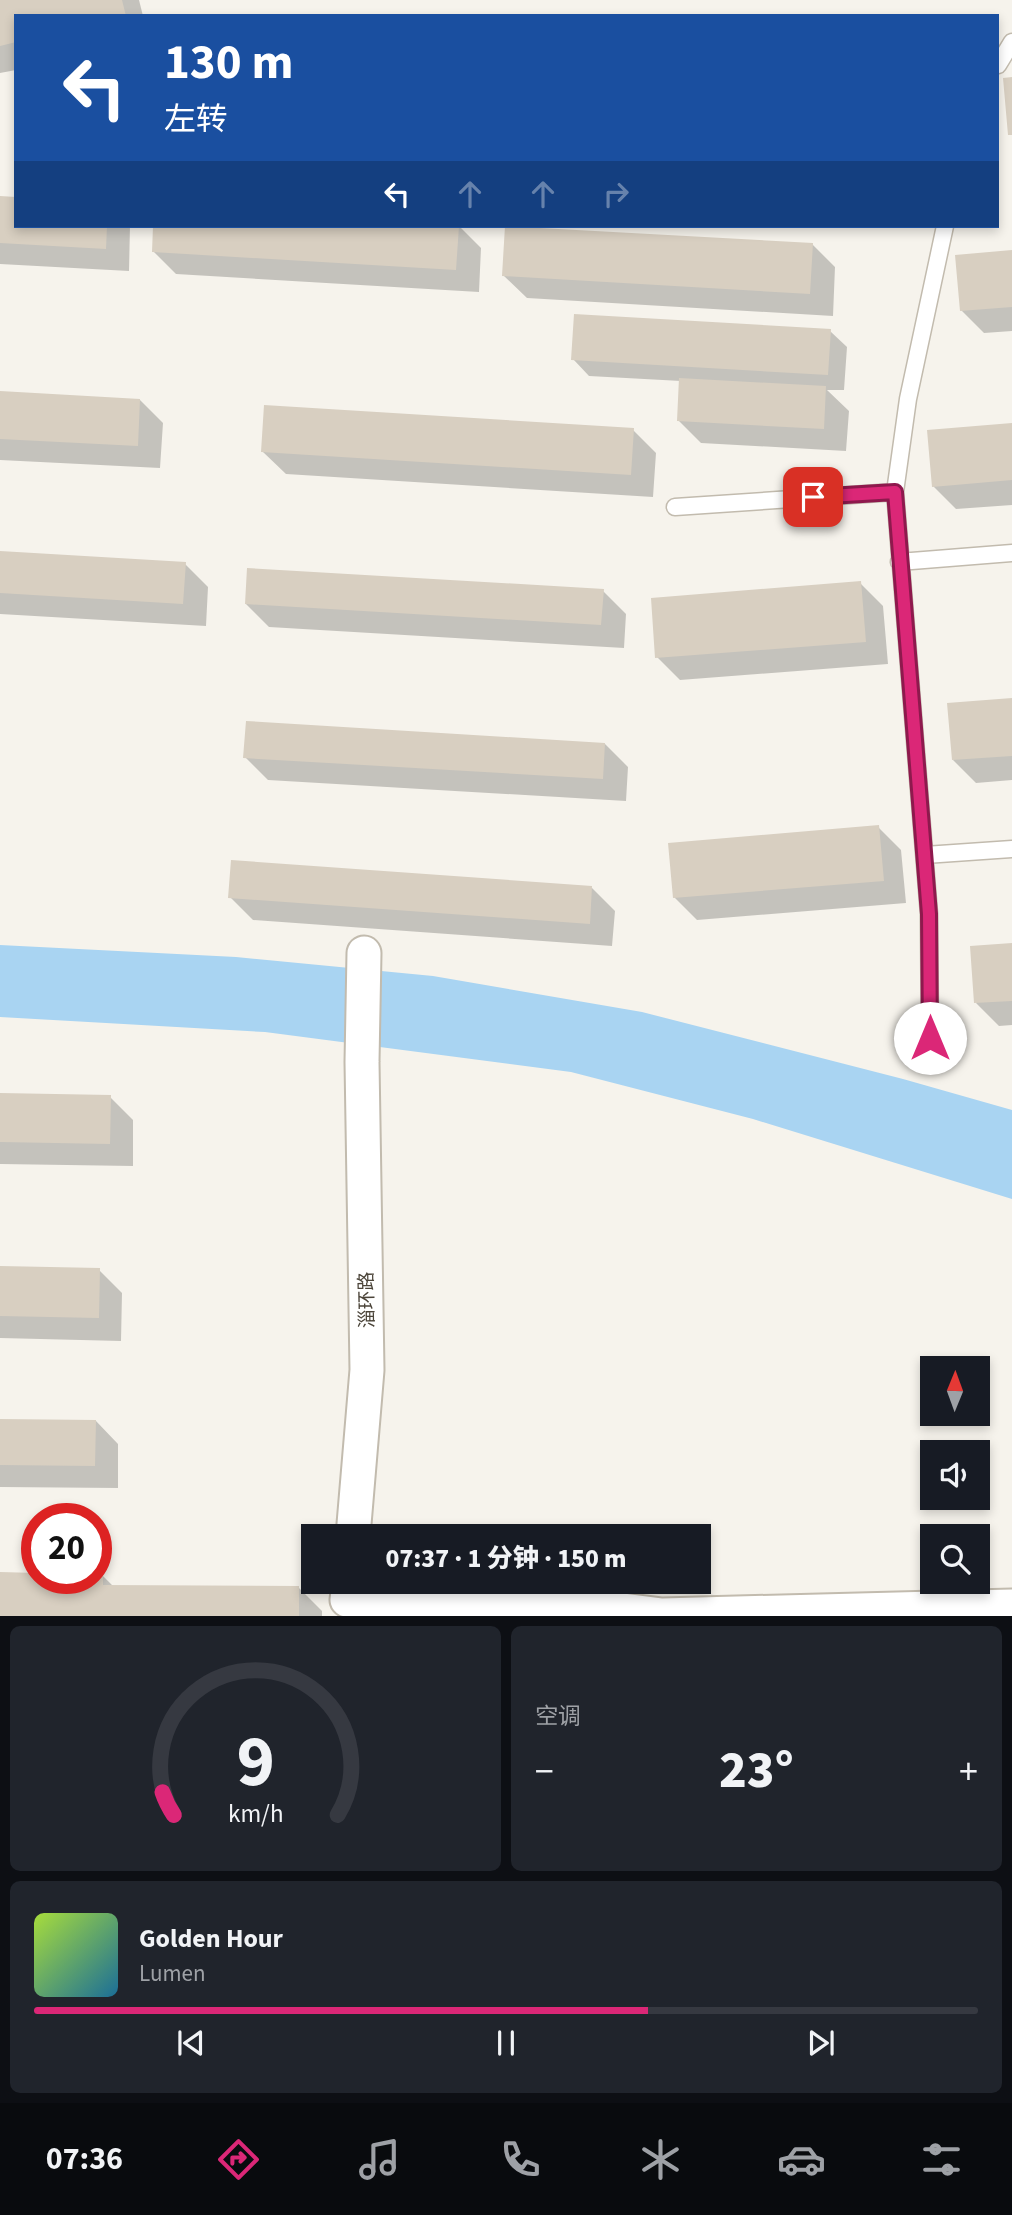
<!DOCTYPE html>
<html lang="zh">
<meta charset="utf-8">
<style>
body{margin:0;font-family:"Source Sans 3","Noto Sans SC",sans-serif;background:#20242c;color:#f1f3f6;height:100vh;display:flex;flex-direction:column;font-size:26px;white-space:nowrap}
*{box-sizing:border-box;margin:0}
p{font-size:23px;color:#9ea1a6}
.icon{flex:none;width:38px;height:38px;fill:none;stroke:currentColor;stroke-width:2;stroke-linecap:round;stroke-linejoin:round}
.map{position:relative;height:1616px;overflow:hidden}
.sheet{display:flex;flex-direction:column;gap:10px;padding:10px;background:#0d0f14;flex:1}
.sheet>*{flex:none}
.hud{position:absolute;left:14px;top:14px;width:985px;height:214px;border-radius:0px;box-shadow:0 4px 10px #0003;background:#1a4fa0;color:#fff;overflow:hidden}
.needle{width:46px;rotate:1deg}
.buttons{position:absolute;left:920px;top:1356px;display:grid;gap:14px}
.buttons a{display:grid;place-items:center;width:70px;height:70px;border-radius:0px;background:#171b24;box-shadow:0 4px 10px #0003;font-size:35px}
.speed{position:absolute;left:21px;top:1503px;display:flex;gap:14px;font-size:35px;font-weight:700;text-align:center}
.speed>*{display:grid;place-content:center;width:91px;height:91px;border-radius:50%;background:#171b24;box-shadow:0 4px 10px #0003;line-height:1}
.speed .limit{border:10px solid #d22;background:#fff;color:#111}
.pin{position:absolute;display:grid;place-items:center;width:60px;height:60px;color:#fff;margin:-30px;border-radius:14px;box-shadow:0 4px 10px #0006}
.me{position:absolute;width:77px;margin:-38px;rotate:0deg;stroke-linejoin:round;filter:drop-shadow(0 0 5px #0008)}
.turn{display:flex;align-items:center;gap:24px;height:147px;padding:0 35px;font-size:32px}
.turn .icon{width:91px;height:91px;stroke-width:2.5}
.turn b{display:block;font-size:49px;line-height:60px}
.lanes{display:flex;align-items:center;height:66px;padding:0 35px;background:#0003;justify-content:center;gap:35px;direction:ltr}
.lanes .off{opacity:.35}
.big{font-size:52px;font-weight:800;line-height:1.1}
.sheet .card{flex:1;display:flex;flex-direction:column;justify-content:center;gap:10px;min-width:0;padding:0 24px;border-radius:10px;background:#20242c}
.sheet .dial{align-items:center;gap:0}
.dial svg{height:182px;overflow:visible;fill:none;stroke:#363941;stroke-width:7;stroke-linecap:round;text-anchor:middle}
.dial text{fill:#f1f3f6;stroke:none}
.song{display:flex;align-items:center;gap:21px}
.cover{width:84px;height:84px;border-radius:10px;background:linear-gradient(135deg,hsl(80 70% 55%),hsl(200 70% 35%))}
.played{height:7px;border-radius:4px;background:linear-gradient(90deg,#db2777 65%,#363941 65%)}
.keys{display:flex;justify-content:space-around;direction:ltr}
.heat{display:flex;justify-content:space-between;align-items:center;font-size:38px;direction:ltr}
.sheet .tiles{flex:1;display:grid;gap:10px;grid-template-columns:1fr 1fr}
.card:last-child{grid-column:span 2}
.trip{position:absolute;left:301px;top:1524px;width:410px;height:70px;border-radius:0px;background:#171b24;box-shadow:0 4px 10px #0003;font-weight:800;line-height:70px;text-align:center}
.tabs{display:flex;height:112px;justify-content:space-around;align-items:center;background:#090b0e;color:#9ea1a6}
.tabs .icon{width:49px;height:49px}
.tabs .selected{color:#db2777}
.tabs b{font-size:32px;color:#f1f3f6}
.map>svg:first-child{display:block}
.water{fill:#a9d4f2}
.shadow{fill:#0003}
.building{fill:#d8cfc1}
.lines{fill:none;stroke-linecap:round;stroke-linejoin:round}
.service-casing{stroke:#c2bbae;stroke-width:19}
.minor-casing{stroke:#c2bbae;stroke-width:37}
.service{stroke:#fff;stroke-width:16}
.minor{stroke:#fff;stroke-width:33}
.route-casing{stroke:#8e194d;stroke-width:18}
.route{stroke:#db2777;stroke-width:12}
.labels{text-anchor:middle;stroke-width:6;stroke-linejoin:round;paint-order:stroke}
.street-label{font-size:19px;fill:#4b4439;stroke:#fff}
</style>
<div class="map">
<svg width="1012" height="1617" viewBox="0 0 1012 1617">
<rect width="100%" height="100%" fill="#f6f3ec"/>
<path class="water" d="M0,945L236,957L433,976L642,1012L903,1079L1012,1110V1199L753,1119L571,1072L265,1032L0,1017Z"/>
<path class="shadow" d="M0,0H139L143,16H16V70L0,73Z
M0,198L16,226H130L129,271L0,264Z
M155,226H459L481,248L479,292L176,274L153,251Z
M812,244L835,267L833,316L527,298L504,276Z
M1012,252V331L984,333L961,310Z
M830,331L847,347L844,390H827L849,411L846,451L701,443L678,420L681,381L589,376L573,359Z
M0,393L140,400L163,423L160,468L0,460Z
M1012,425V505L956,509L933,486Z
M633,430L656,453L653,497L286,474L263,452Z
M0,553L185,564L208,587L206,626L0,614Z
M860,583L883,606L888,664L680,680L657,657Z
M603,591L626,614L624,648L269,627L246,604Z
M1012,700V780L976,783L953,760Z
M605,744L628,767L626,801L268,780L245,757Z
M878,827L901,850L906,903L697,920L674,897Z
M592,888L615,911L612,946L253,920L230,897Z
M1012,945V1025L999,1026L976,1003Z
M0,1095L110,1097L133,1120V1166L0,1164Z
M0,1268L99,1270L122,1293L121,1341L0,1338Z
M0,1420L96,1421L118,1444V1488L0,1487Z
M0,1574L37,1578H96L102,1575L114,1587L299,1588L322,1611V1617H0Z"/>
<path class="building" d="M0,0H122L126,16H16V42L0,46Z
M1012,77V135H1008L1003,78Z
M0,196L16,197V226H107L106,249L0,243Z
M153,226H459L456,270L152,252Z
M505,226L813,243L810,294L502,276Z
M1012,250V307L960,311L955,255Z
M574,314L831,329L828,375L571,360Z
M679,378L826,386L824,429L677,421Z
M0,391L140,399L138,446L0,439Z
M264,405L634,428L631,475L261,452Z
M1012,423V480L932,487L927,430Z
M0,551L186,562L183,604L0,593Z
M247,568L604,589L601,625L245,604Z
M861,581L866,642L655,658L651,598Z
M1012,698V756L952,760L947,703Z
M246,721L605,743L603,779L243,758Z
M879,825L884,881L673,898L668,843Z
M231,860L592,886L590,924L228,898Z
M1012,943V1001L974,1003L970,946Z
M0,1093L111,1095L110,1144L0,1142Z
M0,1266L100,1268L99,1318L0,1316Z
M0,1419L96,1420L95,1466L0,1465Z
M0,1572L37,1573V1578H96V1573H103V1585L299,1586V1617H0Z"/>
<g class="lines">
<g class="service-casing">
<path id="service" d="M998,65L1012,42
M675,507L895,492
M899,562L1012,553
M925,855L1012,849
M930,1038L929,914L895,492L908,399L945,226"/>
</g>
<g class="minor-casing">
<path id="minor" d="M353,1536L367,1370L362,1062L364,953
M349,1582L347,1600L561,1602L662,1615L1012,1606"/>
</g>
<use href="#service" class="service"/>
<use href="#minor" class="minor"/>
</g>
<g class="lines">
<g class="route-casing">
<path id="route" d="M813,497L895,492L929,914L930,1038"/>
</g>
<use href="#route" class="route"/>
</g>
<g class="labels">
<g class="street-label">
<text transform="translate(366 1300) rotate(-91)" y="7">淄环路</text>
</g>
</g>
</svg>
<div class="buttons">
<a><svg class="needle" viewBox="-14 -14 28 28"><path d="M0-13l5 13h-10z" fill="#e53935"/><path d="M0 13l5-13h-10z" fill="#9ea1a6"/></svg></a>
<a><svg class="icon" aria-label="sound" viewBox="0 0 24 24"><path d="M4 9h4l5-4v14l-5-4H4zM17 9q2 3 0 6"/></svg></a>
<a><svg class="icon" aria-label="search" viewBox="0 0 24 24"><circle cx="10" cy="10" r="6"/><path d="M15 15l6 6"/></svg></a>
</div>
<div class="speed"><div class="limit">20</div></div>
<div class="pin" style="left:813px;top:497px;background:#d93025"><svg class="icon" aria-label="arrive" viewBox="0 0 24 24"><path d="M6 21V4h12l-3 4 3 4H6"/></svg></div>
<svg class="me" style="left:930px;top:1038px" viewBox="-20 -20 40 40"><circle r="19" fill="#fff"/><path d="M0-13L10 11 0 6-10 11z" fill="#db2777"/></svg>
<div class="trip">07:37 · 1 分钟 · 150 m</div>
<div class="hud">
<div class="turn"><svg class="icon" aria-label="left" viewBox="0 0 24 24"><path d="M17 20v-9H6M10 6l-5 5 5 5"/></svg><div><b>130 m</b>左转</div></div>
<div class="lanes"><svg class="icon" aria-label="left" viewBox="0 0 24 24"><path d="M17 20v-9H6M10 6l-5 5 5 5"/></svg><svg class="icon off" aria-label="ahead" viewBox="0 0 24 24"><path d="M12 20V5M6 11l6-6 6 6"/></svg><svg class="icon off" aria-label="ahead" viewBox="0 0 24 24"><path d="M12 20V5M6 11l6-6 6 6"/></svg><svg class="icon off" aria-label="right" viewBox="0 0 24 24"><path d="M7 20v-9h11M14 6l5 5-5 5"/></svg></div>
</div>
</div>
<section class="sheet">
<div class="tiles">
<div class="card dial"><svg viewBox="0 0 100 80">
<path d="M14 69A42 42 0 1 1 86 69"/>
<path d="M14 69A42 42 0 0 1 9 59" stroke="#db2777"/>
<text x="50" y="56" font-size="32" font-weight="700">9</text>
<text x="50" y="72" font-size="11">km/h</text>
</svg></div>
<div class="card"><p>空调</p>
<div class="heat"><a>−</a><b class="big">23°</b><a>+</a></div>
</div>
<div class="card">
<div class="song"><i class="cover"></i><div><b>Golden Hour</b><p>Lumen</p></div></div>
<div class="played"></div>
<div class="keys"><svg class="icon" aria-label="previous" viewBox="0 0 24 24"><path d="M18 5L8 12l10 7zM5 5v14"/></svg><svg class="icon" aria-label="pause" viewBox="0 0 24 24"><path d="M8 5v14M16 5v14"/></svg><svg class="icon" aria-label="next" viewBox="0 0 24 24"><path d="M6 5l10 7-10 7zM19 5v14"/></svg></div>
</div>
</div>
</section>
<nav class="tabs">
<b>07:36</b>
<svg class="icon selected" aria-label="directions" viewBox="0 0 24 24"><path d="M12 3l9 9-9 9-9-9zM9 14v-3h6M13 9l2 2-2 2"/></svg>
<svg class="icon" aria-label="music" viewBox="0 0 24 24"><path d="M9 18V5l10-2v13"/><circle cx="6" cy="18" r="3"/><circle cx="16" cy="16" r="3"/></svg>
<svg class="icon" aria-label="phone" viewBox="0 0 24 24"><path d="M5 4h4l2 5-3 2q2 4 5 5l2-3 5 2v4C11 20 4 13 5 4z"/></svg>
<svg class="icon" aria-label="climate" viewBox="0 0 24 24"><path d="M12 3v18M4 7l16 10M4 17L20 7"/></svg>
<svg class="icon" aria-label="car" viewBox="0 0 24 24"><path d="M5 17H2v-5l4-1 3-4h7l3 4 3 1v5h-3M9 17h6M6 11h13"/><circle cx="7" cy="17" r="2"/><circle cx="17" cy="17" r="2"/></svg>
<svg class="icon" aria-label="filters" viewBox="0 0 24 24"><path d="M4 7h16M4 17h16"/><circle cx="9" cy="7" r="2"/><circle cx="15" cy="17" r="2"/></svg>
</nav>
